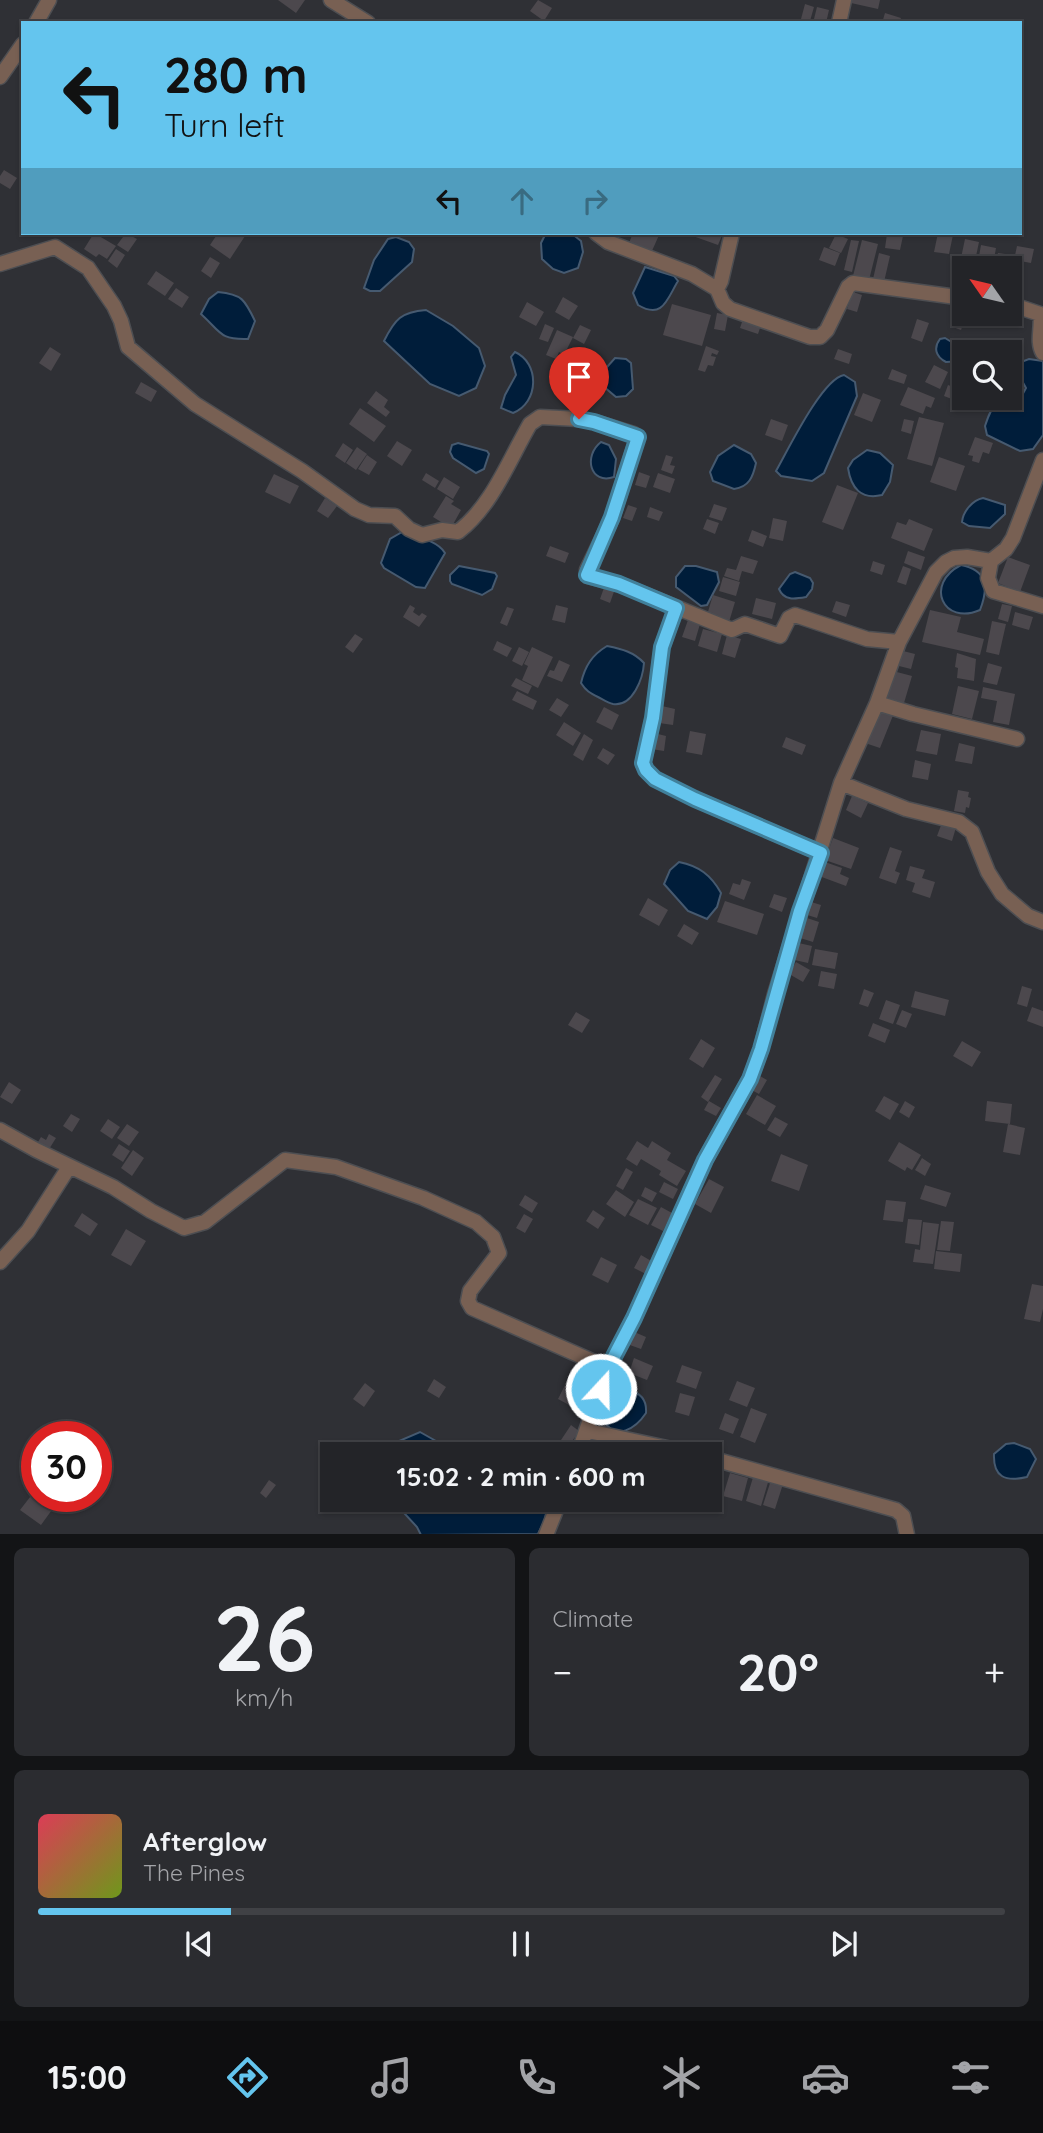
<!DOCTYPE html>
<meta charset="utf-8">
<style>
body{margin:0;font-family:Quicksand,sans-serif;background:#2b2c30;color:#f1f3f6;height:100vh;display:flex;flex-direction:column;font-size:26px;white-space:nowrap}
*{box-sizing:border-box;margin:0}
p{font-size:23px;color:#a3a4a8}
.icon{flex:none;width:38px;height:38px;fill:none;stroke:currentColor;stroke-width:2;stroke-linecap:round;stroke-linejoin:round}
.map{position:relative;height:1534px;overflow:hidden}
.side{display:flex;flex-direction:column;gap:14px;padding:14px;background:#131416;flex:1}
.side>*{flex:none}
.guide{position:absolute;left:21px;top:21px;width:1001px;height:214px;border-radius:0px;box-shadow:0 2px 5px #0004,0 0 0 2px #404145;background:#64c5ee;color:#111;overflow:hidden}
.needle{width:46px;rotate:304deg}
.tools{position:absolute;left:952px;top:256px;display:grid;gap:14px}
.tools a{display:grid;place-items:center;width:70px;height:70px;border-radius:0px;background:#232428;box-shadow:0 2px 5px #0004,0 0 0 2px #404145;font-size:35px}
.speed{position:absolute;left:21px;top:1421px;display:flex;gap:14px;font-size:35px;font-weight:700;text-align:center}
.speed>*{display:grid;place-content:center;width:91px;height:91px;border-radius:50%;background:#232428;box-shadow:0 2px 5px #0004,0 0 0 2px #404145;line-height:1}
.speed .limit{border:10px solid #d22;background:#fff;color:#111}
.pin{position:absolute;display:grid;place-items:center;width:60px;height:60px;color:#fff;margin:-72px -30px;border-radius:50% 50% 50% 0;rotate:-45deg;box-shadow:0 0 7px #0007}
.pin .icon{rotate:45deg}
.me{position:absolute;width:77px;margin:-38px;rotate:21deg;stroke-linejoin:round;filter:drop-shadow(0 0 5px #0008)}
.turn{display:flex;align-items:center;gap:24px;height:147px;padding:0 28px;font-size:32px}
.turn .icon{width:91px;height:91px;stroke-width:2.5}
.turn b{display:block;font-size:49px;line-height:60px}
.lanes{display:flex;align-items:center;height:66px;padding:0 28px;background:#0003;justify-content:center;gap:35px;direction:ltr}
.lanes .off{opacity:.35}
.big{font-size:52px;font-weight:700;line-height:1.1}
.side .widget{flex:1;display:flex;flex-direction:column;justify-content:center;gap:10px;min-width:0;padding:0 24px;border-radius:10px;background:#2b2c30}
.side .dial{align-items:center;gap:0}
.dial b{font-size:91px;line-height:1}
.song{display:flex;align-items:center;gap:21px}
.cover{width:84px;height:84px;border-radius:10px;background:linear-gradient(135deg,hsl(350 70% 55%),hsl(80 70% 35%))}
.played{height:7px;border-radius:4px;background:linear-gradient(90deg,#64c5ee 20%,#404145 20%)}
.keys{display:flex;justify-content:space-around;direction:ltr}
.heat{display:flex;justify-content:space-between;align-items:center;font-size:38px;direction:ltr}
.side .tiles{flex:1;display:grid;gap:14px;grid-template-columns:1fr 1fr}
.widget:last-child{grid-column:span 2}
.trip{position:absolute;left:320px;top:1442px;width:402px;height:70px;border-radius:0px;background:#232428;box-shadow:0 2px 5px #0004,0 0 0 2px #404145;font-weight:700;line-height:70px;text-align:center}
.tab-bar{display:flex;height:112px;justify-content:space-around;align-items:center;background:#0e0e10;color:#a3a4a8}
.tab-bar .icon{width:49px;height:49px}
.tab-bar .selected{color:#64c5ee}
.tab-bar b{font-size:32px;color:#f1f3f6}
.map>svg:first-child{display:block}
.water{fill:#001d3a;stroke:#465a70;stroke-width:2}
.building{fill:#4c484d}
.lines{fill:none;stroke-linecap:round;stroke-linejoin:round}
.street-casing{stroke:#4d4e52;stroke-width:17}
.street{stroke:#786053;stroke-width:14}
.route-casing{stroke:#41809b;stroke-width:18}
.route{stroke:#64c5ee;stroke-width:12}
</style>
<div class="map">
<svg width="1043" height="1535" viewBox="0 0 1043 1535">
<rect width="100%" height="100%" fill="#2f3035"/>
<path class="water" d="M546,233H571L581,241L583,252L578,268L564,273L553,269L542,259L541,243Z
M396,237L409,242L414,249L412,262L380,291H370L364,288L374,260L388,239Z
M645,267L674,276L678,281C667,299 663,320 638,305L633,293Z
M218,292C242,294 245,300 255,321L248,339C219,340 221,332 201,314L209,299Z
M426,310L453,326L479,348L485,366L476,388L459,396L430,384L384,341C395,319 401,312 426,310Z
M945,338L966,351L962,361L946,362C936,357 933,348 940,339Z
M515,352C540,363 539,403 513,413L501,408L505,395L516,375L511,357Z
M615,358L626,359L631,363L633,389L626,396L616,397L603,386L607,367Z
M1029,359L1043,361V435L1033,449L1020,451L987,435L985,426C993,402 995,401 1020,399L1026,388L1016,370L1021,362Z
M844,375L855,382L857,396L824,473L812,481L781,476L776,471C788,450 822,379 844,375Z
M601,442L609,445L616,459L614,477C590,485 583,456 601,442Z
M458,443L487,451L489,454L484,469L476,473L453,458L450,452L452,445Z
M734,445L751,454L756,463C753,477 749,487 734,489L713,481L710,472L718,456Z
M867,450L880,453L893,465L890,482L882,495C861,500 851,488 848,468L853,460Z
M983,498L1005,505V514L990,528L969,526L962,522C963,511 973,500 983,498Z
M402,532C416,537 437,540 445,553L425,588L416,587L384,568L381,563L390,539Z
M961,565C987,570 989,587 980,610C943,626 924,584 961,565Z
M459,566L495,573L497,576L492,589L482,595L452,584L450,581V575Z
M685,566H696L717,572L719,582L707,605L701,606L676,587V577Z
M795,572L810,578L813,583L812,589L806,597C795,599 784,601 779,589L790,574Z
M607,646C622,649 634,652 644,663C643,678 633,707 613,704C608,703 602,699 598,697C590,693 586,691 581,683C585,666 592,655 607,646Z
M679,862C699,866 711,875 721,893L717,907L707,919L688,911L664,884L670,870Z
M629,1390C641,1393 647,1400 646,1413C636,1428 616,1442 603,1420C605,1403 610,1393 629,1390Z
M420,1432L459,1454H390L399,1441Z
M1014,1443L1030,1449L1036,1459L1027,1477C1005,1482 993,1477 994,1454L1006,1444Z
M392,1500H548L545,1520L538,1534L421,1535L417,1527Z"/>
<path class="building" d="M278,0H305L296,13Z
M538,0L552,8L544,21L530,11Z
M852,0H880L878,9L851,3Z
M805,4L814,7L810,21L801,19Z
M817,7L829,10L826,23H813Z
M885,13L901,18L899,23H882Z
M4,170L17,178L10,189L0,183V176Z
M94,233L116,246L107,259L99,254L96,257L84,249Z
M126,233L137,239L128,252L117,245Z
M218,233H247L230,259L210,245Z
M633,233H660L651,253L629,243Z
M691,233H723L718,245L690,235Z
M938,233L953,235L949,254L934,252Z
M836,234L848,239L841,253L829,248Z
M887,234L903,236L900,250L885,248Z
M965,239L979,242L975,261L961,258Z
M851,240L859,241L852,272L844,270Z
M862,240L878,244L869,280L853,276Z
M981,245L996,248L993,265L978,262Z
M1017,246L1034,249L1031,263L1014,260Z
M824,247L840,253L835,266L819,260Z
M116,249L125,255L117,268L108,261Z
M879,253L890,256L884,282L873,279Z
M998,253L1012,255L1010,268H995Z
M210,257L220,263L211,278L201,271Z
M156,271L174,283L165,296L147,284Z
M176,288L189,297L182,308L168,299Z
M853,292L862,295L857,312L847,309Z
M563,297L578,306L569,320L555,312Z
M527,302L544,312L536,326L519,317Z
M672,304L711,315L702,346L663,335Z
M1010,310L1020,311L1019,326L993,323L994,313H1010Z
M717,313L728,315L725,331L714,329Z
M954,315L965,319L961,330L950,326Z
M743,319L761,325L758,334L740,328Z
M917,319L929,323L922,342L911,338Z
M545,324L554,328L548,342L539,339Z
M580,325L591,330L584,344L573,338Z
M557,330L573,337L564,355L559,352L556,359L546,355Z
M706,346L719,351L717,355L712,353L711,356L716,357L713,366L708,365L705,372L698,370Z
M50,347L61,354L51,371L39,363Z
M838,349L852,354L849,364L834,359Z
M934,365L948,372L940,389L925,382Z
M892,369L907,375L904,384L888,379Z
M141,382L157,391L151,402L135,393Z
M948,385L964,391L962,403L944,396Z
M908,387L935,398L931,408L926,406L923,414L900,405Z
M376,391L388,400L384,407L390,412L386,417L367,403Z
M863,393L881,400L872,422L854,415Z
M360,408L386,426L374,442L349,424Z
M919,417L944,423L932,466L907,459Z
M771,419L788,425L782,441L765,435Z
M904,419L914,421L911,434L901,431Z
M975,437L993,443L989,454L983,452L979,463L972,461L973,456L968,455Z
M397,441L412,450L402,466L387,456Z
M343,443L353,450L345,463L335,456Z
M357,447L367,454L356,470L346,463Z
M367,455L377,462L369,475L358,469Z
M666,455L673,457L670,465L675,466L672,474L661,470Z
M939,457L965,466L956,491L930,482Z
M639,472L650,476L646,488L635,485Z
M426,473L439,481L435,488L422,480Z
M658,473L675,479L670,493L653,487Z
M274,474L299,486L290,504L265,492Z
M444,477L460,487L453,499L437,489Z
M837,485L858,493L843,530L822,522Z
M446,496L454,501L451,504L461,510L451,528L433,517Z
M325,498L337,506L328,518L317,511Z
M714,504L727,508L722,521L709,517Z
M628,505L637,508L632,521L623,518Z
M650,507L663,512L659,521L647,517Z
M773,518L787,521L783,541L769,538Z
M707,519L719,523L715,534L703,529Z
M909,519L933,529L924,551L891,538L897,522L906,525Z
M752,530L767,536L763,547L748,541Z
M550,546L569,553L565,563L546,556Z
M908,551L925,557L921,570L904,563Z
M741,556L758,561L753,574L742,571L739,581L724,576L727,568L736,570Z
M1008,557L1030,565L1020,592L998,583Z
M873,561L885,565L882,575L870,571Z
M903,566L911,569L906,585L897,582Z
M723,577L740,582L736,596L719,591Z
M606,582L616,586L610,603L600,599Z
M713,595L735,602L729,622L707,615Z
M756,598L776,603L772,619L752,614Z
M836,601L850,605L846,617L832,612Z
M1002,604L1012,606L1008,622L998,619Z
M410,605L415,608L413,612L419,616L422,613L427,616L419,627L403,617Z
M556,605L568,608L565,623L552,620Z
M507,607L514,609L507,626L500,623Z
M930,610L961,617L957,632L984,639L980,655L922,642Z
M1015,612L1033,617L1029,630L1012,625Z
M688,620L700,624L695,641L682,637Z
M992,621L1006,624L999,655L986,652Z
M703,629L722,634L717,652L698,646Z
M355,634L363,639L353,653L345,647Z
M727,635L741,639L735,658L722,654Z
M497,641L512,648L507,657L493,650Z
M519,647L529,652L522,666L512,661Z
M532,647L553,657L538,688L522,680L528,666L524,664Z
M899,650L915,654L911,669L895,665Z
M957,653L976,659L974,681L957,678L958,668L955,667Z
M559,660L570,665L562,682L547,676L550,670L554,671Z
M988,663L1002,667L997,685L983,682Z
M893,671L912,676L904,703L885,697Z
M516,678L532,686L528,694L511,686Z
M958,686L979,691L972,719L952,714Z
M983,687L1015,694L1009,725L993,722L997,701L981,698Z
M517,691L537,701L533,710L512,700Z
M557,698L569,705L561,717L549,710Z
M662,706L675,709L673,725L659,723Z
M604,707L619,715L612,730L596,722Z
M878,707L894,713L880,748L865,743Z
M564,722L581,733L573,746L556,735Z
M921,730L941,734L937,755L916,751Z
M690,731L706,734L702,755L686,752Z
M654,733L666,736L664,751L651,749Z
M584,734L593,740L583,761L573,755Z
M786,737L806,745L802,755L782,747Z
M959,743L975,747L972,764L955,761Z
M603,748L615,755L608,765L597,758Z
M915,760L931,764L928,780L912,777Z
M958,790L969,792L968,797L971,798L969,808L966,807L965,813L954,811Z
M852,796L868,803L861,818L846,810Z
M943,820L957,824L952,841L937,836Z
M833,838L859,848L851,869L825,860Z
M890,847L902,851L895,871L900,873L896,884L879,878Z
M825,862L842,868L840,874L849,878L846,886L819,876Z
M910,866L925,870L922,878L935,882L930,898L912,892L915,883L906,880Z
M742,879L751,882L744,900L729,894L733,883L740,885Z
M774,894L787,898L782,912L769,907Z
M648,898L668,910L659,926L639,915Z
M725,901L764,914L757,935L717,922Z
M808,901L821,905L817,918L804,914Z
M804,917L819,922L813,942L797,937Z
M684,924L699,933L692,945L677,936Z
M794,942L812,946L808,963L790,959Z
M815,949L838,953L835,969L812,965Z
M796,962L810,970L803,982L789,974Z
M821,971L837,974L834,989L818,986Z
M1022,986L1032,989L1027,1007L1017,1004Z
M864,989L874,993L868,1007L859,1004Z
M915,991L949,1000L945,1016L911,1007Z
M886,1000L900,1005L893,1024L879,1019Z
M1032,1007L1043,1011V1027L1027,1021Z
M902,1010L912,1014L906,1028L896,1024Z
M576,1012L590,1020L582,1033L568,1025Z
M873,1023L890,1030L885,1043L868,1036Z
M701,1039L715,1048L703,1068L689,1059Z
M962,1041L981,1052L972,1067L953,1056Z
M756,1074L767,1080L759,1094L748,1088Z
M715,1075L722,1079L708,1102L701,1097Z
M9,1082L21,1090L12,1104L0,1097Z
M757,1095L776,1106L765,1125L746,1114Z
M884,1096L899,1104L890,1120L875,1111Z
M709,1101L721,1108L716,1116L704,1110Z
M905,1101L915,1107L909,1118L899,1112Z
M987,1101L1012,1104L1010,1124L985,1121Z
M71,1114L80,1119L72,1132L63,1126Z
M775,1117L788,1124L780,1137L767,1130Z
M108,1119L120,1127L112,1139L100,1131Z
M127,1124L139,1132L129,1146L117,1138Z
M1008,1124L1025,1128L1020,1155L1003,1152Z
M49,1134L56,1138L46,1154L35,1147L41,1137L46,1140Z
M637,1141L648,1148L652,1141L671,1153L667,1160L686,1171L677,1186L659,1175L661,1171L641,1159L637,1166L626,1159Z
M899,1142L921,1155L912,1170L907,1167L905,1171L888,1161Z
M119,1144L130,1151L123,1162L112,1155Z
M133,1150L144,1158L132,1176L121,1168Z
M781,1154L808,1165L799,1191L771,1181Z
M922,1158L931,1164L925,1176L915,1170Z
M626,1168L633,1172L623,1190L616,1186Z
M709,1179L724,1187L711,1213L695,1204Z
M664,1182L678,1189L673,1199L659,1192Z
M925,1185L951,1193L946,1207L920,1199Z
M645,1187L657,1193L652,1202L641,1196Z
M616,1190L634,1202L625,1217L606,1204Z
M525,1195L538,1203L532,1213L519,1205Z
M638,1199L657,1208L648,1225L629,1215Z
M886,1200L906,1202L903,1222L883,1220Z
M661,1207L672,1213L663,1231L651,1225Z
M593,1210L605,1218L598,1229L586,1221Z
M82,1213L98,1224L90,1236L74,1226Z
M524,1214L533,1219L525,1233L516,1228Z
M908,1219L922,1220L919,1245L905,1243Z
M941,1221L954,1222L950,1251L937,1250Z
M923,1222L939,1224L933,1264L913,1262L915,1249L920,1250Z
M126,1229L146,1241L131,1266L111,1255Z
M936,1251L962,1254L960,1272L934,1269Z
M641,1255L653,1262L646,1274L634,1268Z
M601,1257L617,1265L608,1283L592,1275Z
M1032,1284L1043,1286V1309L1040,1322L1024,1319Z
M632,1331L646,1337L641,1349L627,1344Z
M634,1358L653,1366L647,1380L629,1373Z
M682,1365L702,1372L696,1389L676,1382Z
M434,1379L446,1387L439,1398L427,1391Z
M737,1381L755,1388L747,1407L729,1400Z
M365,1383L375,1391L364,1407L353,1399Z
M565,1385L592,1399L584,1413L558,1399Z
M680,1393L695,1397L689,1416L675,1412Z
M751,1408L767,1414L755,1443L740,1437Z
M725,1413L739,1419L733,1434L719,1429Z
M571,1425L579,1431L569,1446L561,1440Z
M594,1440L605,1442L603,1454H591Z
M730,1473L748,1478L742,1501L723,1496Z
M754,1474L769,1479L761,1506L746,1501Z
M269,1480L276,1485L266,1498L260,1493Z
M771,1480L783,1484L775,1509L763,1505Z
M37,1488V1496H62L41,1525L20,1510Z"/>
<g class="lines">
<g class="street-casing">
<path id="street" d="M331,0L368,23
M36,23L49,0
M839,23L844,0
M0,77L23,44
M596,233L608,242L692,274L717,289L723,303L730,309L810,337H820L827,330L848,287L853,283L964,298
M0,264L55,247L88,268L114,306L121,321L128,347L195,404L302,471L355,509L369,515L395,516L409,529L422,535L442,530L458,532C492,506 509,460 530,424L540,417L579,419L595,422L634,434L637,439L612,518L587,570L588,576L619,584L732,630L745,624L780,636L789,618L795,615L867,639L899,642
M717,289L721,281L732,233
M1010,304L1040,314C1043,326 1036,341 1043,353
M991,561L988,578L993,591L1043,606
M676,608L662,647L653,718L643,763L646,770L655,779L695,799L821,853
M877,703L913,714L1017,739
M841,783L906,809L959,822L972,832L988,872L1002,894L1028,916L1043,922
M0,1130L36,1150L113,1187L151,1211L184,1228L205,1222L285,1160L336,1167L423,1198L476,1222L493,1237L499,1253L470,1291L468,1301L472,1308L608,1368
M0,1262L28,1231L69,1167
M588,1431L695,1454
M578,1454L608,1368L634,1318L705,1160L750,1079L761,1049L775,994L841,783L877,703L899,642L936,572L946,562L954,558L967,557L991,561L1006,549L1013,538L1043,460
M710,1458L896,1510L903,1516L907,1535
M546,1535L560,1500"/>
</g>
<use href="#street" class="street"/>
</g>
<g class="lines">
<g class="route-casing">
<path id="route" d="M579,419L594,422L638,437L612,517L587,575L619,584L676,608L662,647L653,718L643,763L646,770L655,779L695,799L821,853L800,911L761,1049L750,1079L705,1160L634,1318L608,1368L601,1389"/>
</g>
<use href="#route" class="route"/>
</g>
</svg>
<div class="tools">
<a><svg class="needle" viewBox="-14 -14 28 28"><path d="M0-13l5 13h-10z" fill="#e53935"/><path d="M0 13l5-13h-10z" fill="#a3a4a8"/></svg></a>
<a><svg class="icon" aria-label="search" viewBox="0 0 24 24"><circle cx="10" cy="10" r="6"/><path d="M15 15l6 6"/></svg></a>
</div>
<div class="speed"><div class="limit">30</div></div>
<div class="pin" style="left:579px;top:419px;background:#d93025"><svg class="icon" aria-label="arrive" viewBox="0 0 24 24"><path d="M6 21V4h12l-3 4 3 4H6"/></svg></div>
<svg class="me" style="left:601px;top:1389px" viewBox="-20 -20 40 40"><circle r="17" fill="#64c5ee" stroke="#fff" stroke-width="3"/><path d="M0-11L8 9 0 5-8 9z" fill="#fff"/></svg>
<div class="trip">15:02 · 2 min · 600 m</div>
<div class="guide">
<div class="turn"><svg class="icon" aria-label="left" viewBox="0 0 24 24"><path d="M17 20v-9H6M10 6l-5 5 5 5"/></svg><div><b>280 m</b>Turn left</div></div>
<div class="lanes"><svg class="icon" aria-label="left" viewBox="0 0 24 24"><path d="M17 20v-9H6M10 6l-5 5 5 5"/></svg><svg class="icon off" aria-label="ahead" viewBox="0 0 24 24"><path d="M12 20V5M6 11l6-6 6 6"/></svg><svg class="icon off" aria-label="right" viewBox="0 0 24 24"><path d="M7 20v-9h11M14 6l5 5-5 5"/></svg></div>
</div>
</div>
<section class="side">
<div class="tiles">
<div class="widget dial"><b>26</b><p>km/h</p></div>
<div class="widget"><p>Climate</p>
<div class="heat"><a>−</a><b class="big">20°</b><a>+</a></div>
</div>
<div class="widget">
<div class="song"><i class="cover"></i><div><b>Afterglow</b><p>The Pines</p></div></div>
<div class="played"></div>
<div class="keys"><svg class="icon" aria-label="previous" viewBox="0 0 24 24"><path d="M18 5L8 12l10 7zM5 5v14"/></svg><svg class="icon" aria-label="pause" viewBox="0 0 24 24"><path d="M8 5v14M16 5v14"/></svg><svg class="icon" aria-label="next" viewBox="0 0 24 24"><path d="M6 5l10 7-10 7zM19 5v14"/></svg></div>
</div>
</div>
</section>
<nav class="tab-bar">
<b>15:00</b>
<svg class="icon selected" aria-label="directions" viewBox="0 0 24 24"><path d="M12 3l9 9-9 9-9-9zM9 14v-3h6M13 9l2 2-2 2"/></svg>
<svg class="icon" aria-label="music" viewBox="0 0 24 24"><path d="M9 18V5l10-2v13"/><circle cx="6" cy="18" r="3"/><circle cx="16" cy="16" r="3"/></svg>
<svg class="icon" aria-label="phone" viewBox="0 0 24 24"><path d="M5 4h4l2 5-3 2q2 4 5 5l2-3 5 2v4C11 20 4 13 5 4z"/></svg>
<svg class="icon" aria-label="climate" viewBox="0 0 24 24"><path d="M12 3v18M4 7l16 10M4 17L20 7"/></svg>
<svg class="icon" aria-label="car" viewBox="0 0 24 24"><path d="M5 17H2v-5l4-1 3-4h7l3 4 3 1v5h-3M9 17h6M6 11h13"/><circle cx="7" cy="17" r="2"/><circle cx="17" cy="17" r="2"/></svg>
<svg class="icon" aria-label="filters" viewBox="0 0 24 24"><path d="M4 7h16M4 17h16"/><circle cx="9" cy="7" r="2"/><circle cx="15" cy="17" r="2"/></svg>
</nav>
